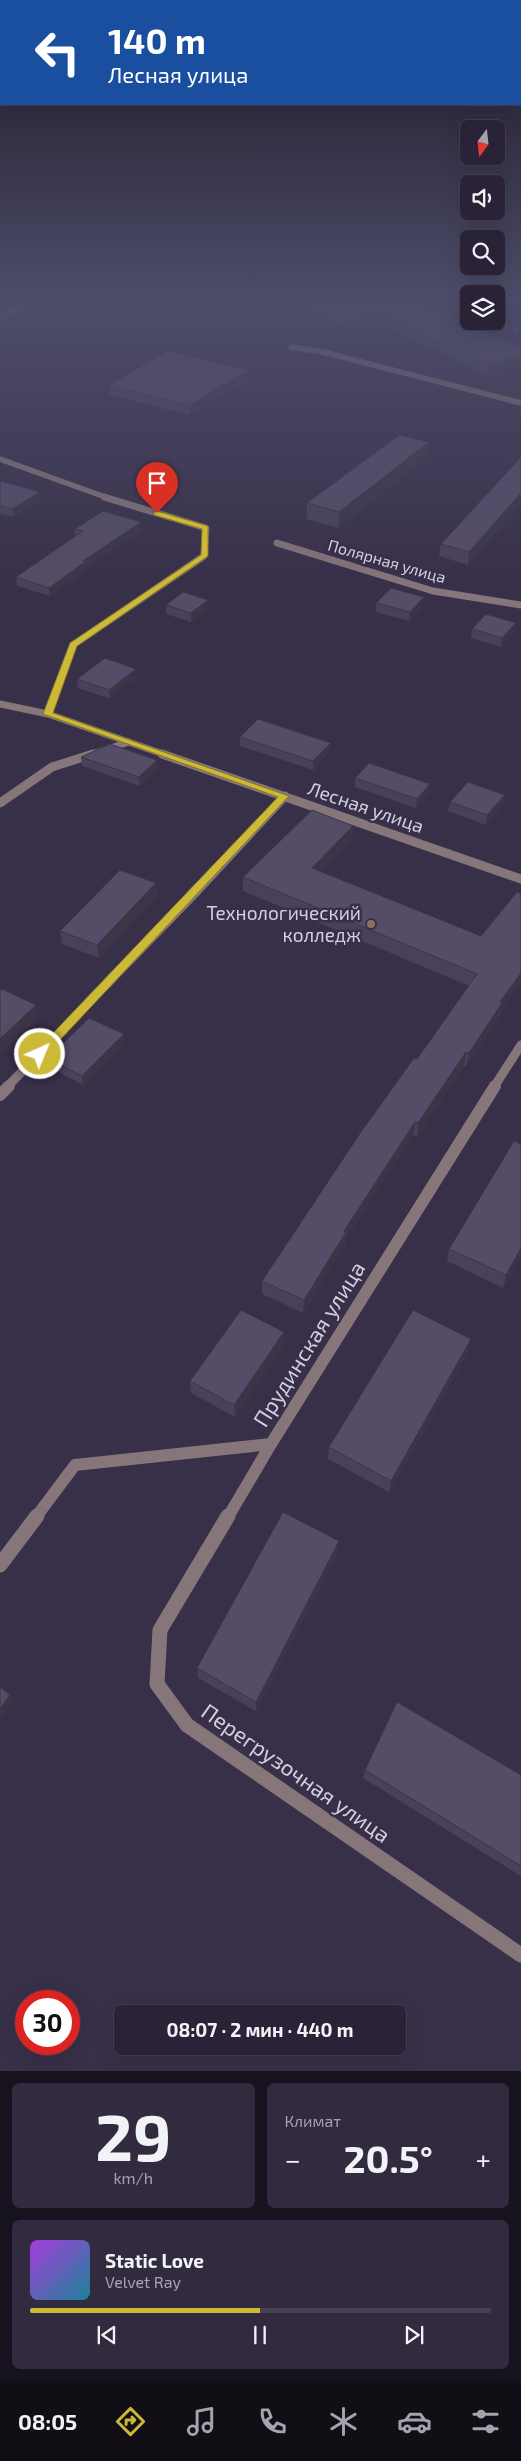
<!DOCTYPE html>
<html lang="ru">
<meta charset="utf-8">
<style>
body{margin:0;font-family:"Exo 2",sans-serif;background:#322b3f;color:#f1f3f6;height:100vh;display:flex;flex-direction:column;font-size:19px;white-space:nowrap}
*{box-sizing:border-box;margin:0}
p{font-size:16px;color:#a5a4ad}
.icon{flex:none;width:28px;height:28px;fill:none;stroke:currentColor;stroke-width:2;stroke-linecap:round;stroke-linejoin:round}
.map{position:relative;height:2071px;overflow:hidden}
.panel{display:flex;flex-direction:column;gap:12px;padding:12px;background:#17131e;flex:1}
.panel>*{flex:none}
.guide{position:absolute;left:0px;top:0px;width:521px;height:105px;box-shadow:0 5px 20px #0002,0 0 0 1px #464052;background:#1a4fa0;color:#fff;overflow:hidden}
.needle{width:32px;rotate:195deg}
.tools{position:absolute;left:460px;top:120px;display:grid;gap:10px}
.tools a{display:grid;place-items:center;width:45px;height:45px;border-radius:8px;background:#2a2337;box-shadow:0 5px 20px #0002,0 0 0 1px #464052;font-size:25px}
.speed{position:absolute;left:15px;top:1990px;display:flex;gap:10px;font-size:25px;font-weight:700;text-align:center}
.speed>*{display:grid;place-content:center;width:65px;height:65px;border-radius:50%;background:#2a2337;box-shadow:0 5px 20px #0002,0 0 0 1px #464052;line-height:1}
.speed .limit{border:8px solid #d22;background:#fff;color:#111}
.pin{position:absolute;display:grid;place-items:center;width:42px;height:42px;color:#fff;margin:-51px -21px;border-radius:50% 50% 50% 0;rotate:-45deg;box-shadow:0 0 5px #0007}
.pin .icon{rotate:45deg}
.me{position:absolute;width:55px;margin:-28px;rotate:44deg;stroke-linejoin:round;filter:drop-shadow(0 0 4px #0008)}
.turn{display:flex;align-items:center;gap:18px;height:105px;padding:0 25px;font-size:22px}
.turn .icon{width:65px;height:65px;stroke-width:2.5}
.turn b{display:block;font-size:35px;line-height:42px}
.big{font-size:38px;font-weight:700;line-height:1.1}
.panel .card{flex:1;display:flex;flex-direction:column;justify-content:center;gap:8px;min-width:0;padding:0 18px;border-radius:8px;background:#322b3f}
.panel .dial{align-items:center;gap:0}
.dial b{font-size:65px;line-height:1}
.song{display:flex;align-items:center;gap:15px}
.cover{width:60px;height:60px;border-radius:8px;background:linear-gradient(135deg,hsl(280 70% 55%),hsl(190 70% 35%))}
.played{height:5px;border-radius:2px;background:linear-gradient(90deg,#cdb938 50%,#464052 50%)}
.keys{display:flex;justify-content:space-around;direction:ltr}
.heat{display:flex;justify-content:space-between;align-items:center;font-size:28px;direction:ltr}
.panel .tiles{flex:1;display:grid;gap:12px;grid-template-columns:1fr 1fr}
.card:last-child{grid-column:span 2}
.trip{position:absolute;left:114px;top:2005px;width:292px;height:50px;border-radius:8px;background:#2a2337;box-shadow:0 5px 20px #0002,0 0 0 1px #464052;font-weight:700;line-height:50px;text-align:center}
.dock{display:flex;height:80px;justify-content:space-around;align-items:center;background:#110e16;color:#a5a4ad}
.dock .icon{width:35px;height:35px}
.dock .current{color:#cdb938}
.dock b{font-size:22px;color:#f1f3f6}
.map>svg:first-child{display:block}
.built{fill:#423656}
.lines{fill:none;stroke-linecap:round;stroke-linejoin:round}
.minor-far4{stroke:#867579;stroke-width:5.5}
.minor-far3{stroke:#867579;stroke-width:7}
.minor-far2{stroke:#867579;stroke-width:9}
.minor-far1{stroke:#867579;stroke-width:12}
.minor{stroke:#867579;stroke-width:15}
.rail{stroke:#847c92;stroke-width:2;stroke-dasharray:5 5;stroke-linecap:butt}
.wall{fill:#494159}
.shaded-wall{fill:#3c3548}
.building{fill:#554c67;stroke:#3c3548}
.route{fill:#cdb938;stroke:#857824}
.education-dot{fill:#8d6e63;stroke:#382f49;stroke-width:2}
.labels{text-anchor:middle;stroke-width:5;stroke-linejoin:round;paint-order:stroke}
.far-street-label{font-size:16px;fill:#d4cedf;stroke:#382f49}
.street-label{font-size:19px;fill:#d4cedf;stroke:#382f49}
.poi-label{font-size:19px;fill:#d4cedf;stroke:#382f49;text-anchor:end}
.near-street-label{font-size:22px;fill:#d4cedf;stroke:#382f49}
</style>
<div class="map">
<svg width="521" height="2071" viewBox="0 0 521 2071">
<rect width="100%" height="100%" fill="#382f49"/>
<path class="built" d="M142,298H287L221,318Z"/>
<g class="lines">
<path class="minor-far4" d="M0,317L39,300
M291,347L323,352L521,403
M0,459L108,498"/>
<path class="minor-far3" d="M277,543L433,591L521,605
M0,704L48,714L166,755
M48,714L73,645L204,556L206,528L104,497
M89,755L129,742"/>
<path class="minor-far2" d="M162,754L521,879
M0,803L52,767L93,754
M7,1087L198,890L285,796
M494,1087L521,1045"/>
<path class="minor-far1" d="M0,1095L9,1086
M36,1517L75,1465L271,1444L495,1086
M228,1517L271,1444"/>
<path class="minor" d="M228,1516L160,1630L157,1684L187,1725L521,1955
M0,1565L37,1516"/>
<path class="rail" d="M445,298L469,308
M496,320L521,331"/>
</g>
<path class="wall" d="M165,298H413L521,348L487,375L380,323L339,333L289,311L275,314L269,311L244,321L199,307Z
M248,370V380L190,415L110,395L109,385Z
M429,442L428,457L338,528L307,519V503Z
M521,457V504L468,565L439,556L441,544Z
M0,482L40,492L41,500L13,517L0,514Z
M75,529L142,530L86,568V571L50,596L17,586L16,577L75,537Z
M208,600V608L191,622L166,614V605Z
M376,603L423,606L409,621L376,612Z
M472,629L515,631L501,647L471,638Z
M136,669L137,677L110,699L78,688L77,679Z
M240,737L330,752L313,770L240,746Z
M81,757L157,760V769L140,786L82,766Z
M355,778L429,794L416,808L355,787Z
M505,795L503,804L486,825L448,811L450,802Z
M352,840L321,872L481,936L521,893V983L501,1010L500,1017L466,1067L464,1066L417,1137L413,1135L346,1239L345,1245L303,1313L262,1294V1281L469,986L243,891V877Z
M156,883L157,896L99,958L62,944L60,931Z
M124,1034V1044L83,1085L49,1067L48,1058Z
M521,1144V1256L503,1288L447,1261L449,1249Z
M284,1332V1344L235,1417L191,1393L190,1381Z
M469,1351L389,1492L328,1459L329,1447Z
M338,1552L256,1711L198,1678L197,1668Z
M365,1770L521,1775V1876L363,1778Z"/>
<path class="shaded-wall" d="M289,301V311L275,314V305Z
M269,302V311L244,321V312Z
M380,313V323L339,333V324Z
M521,356V366L487,375L488,365Z
M248,370V380L190,415V405Z
M429,442L428,457L338,528L339,512Z
M40,492L41,500L13,517L12,509Z
M521,493V504L468,565L469,552Z
M141,522L142,530L86,568V571L50,596L49,588L83,561Z
M424,597L423,606L409,621L410,612Z
M208,600V608L191,622V613Z
M516,623L515,631L501,647L502,638Z
M136,669L137,677L110,699L109,690Z
M331,743L330,752L313,770V761Z
M157,760V769L140,786L139,777Z
M430,784L429,794L416,808L417,799Z
M505,795L503,804L486,825L487,815Z
M353,826L352,840L312,882V868Z
M156,883L157,896L99,958L97,945Z
M521,973V983L501,1010L500,1017L466,1067L469,1053L500,1002Z
M36,1005L38,1018L0,1055V1039Z
M124,1034V1044L83,1085L82,1076Z
M466,1052L464,1066L417,1137L418,1123Z
M415,1122L413,1135L346,1239L345,1245L303,1313L304,1300L344,1231Z
M521,1248V1256L503,1288L506,1275Z
M284,1332V1344L235,1417L234,1405Z
M471,1339L469,1351L389,1492L391,1481Z
M339,1541L338,1552L256,1711V1702Z
M10,1695L13,1702L0,1720V1709Z"/>
<path class="building" d="M202,298H413L521,348V356L488,365L380,313L339,324L289,301L275,305L269,302L244,312Z
M168,351L248,370L190,405L109,385Z
M399,435L429,442L339,512L307,503Z
M521,457V493L469,552L441,544Z
M1,481L40,492L12,509L0,506V482Z
M103,511L141,522L83,561L85,562L49,588L16,577L83,531L75,529Z
M391,588L424,597L410,612L376,603Z
M183,592L208,600L191,613L166,605Z
M486,614L516,623L502,638L472,629Z
M105,658L136,669L109,690L77,679Z
M258,719L331,743L313,761L240,737Z
M110,744L157,760L139,777L81,757Z
M369,763L430,784L417,799L355,778Z
M468,782L505,795L487,815L450,802Z
M312,810L353,826L312,868L481,936L517,892L521,893V973L500,1002L502,1003L469,1053L466,1052L418,1123L415,1122L344,1231L346,1232L304,1300L262,1281L361,1132L414,1058L417,1059L477,974L243,877Z
M120,870L156,883L97,945L60,931Z
M2,989L36,1005L0,1039V991Z
M89,1018L124,1034L82,1076L48,1058Z
M514,1141L521,1144V1248L506,1275L449,1249Z
M241,1310L284,1332L234,1405L190,1381Z
M413,1310L471,1339L391,1481L329,1447Z
M283,1512L339,1541L256,1702L197,1668Z
M0,1687L10,1695L0,1709Z
M397,1702L521,1775V1866L365,1770Z"/>
<linearGradient id="sky" x2="0" y2="1"><stop stop-color="#1f1a28"/><stop offset="0.51" stop-color="#4d4d6a"/><stop offset="1" stop-color="#4d4d6a" stop-opacity="0"/></linearGradient>
<rect width="521" height="588" fill="url(#sky)"/>
<path class="route" d="M157,511L208,526V556L77,646L53,713L289,796L44,1057L40,1058L34,1054L36,1051L278,797L43,714L70,643L201,555L202,529L154,515V512Z"/>
<circle class="education-dot" cx="371" cy="924" r="5"/>
<g class="labels">
<g class="far-street-label">
<text transform="translate(387 561) rotate(16)" y="6">Полярная улица</text>
</g>
<g class="street-label">
<text transform="translate(366 807) rotate(19)" y="7">Лесная улица</text>
</g>
<g class="poi-label">
<text x="361" y="920">Технологический<tspan x="361" dy="22">колледж</tspan></text>
</g>
<g class="near-street-label">
<text transform="translate(309 1344) rotate(-58)" y="8">Прудинская улица</text>
<text transform="translate(296 1773) rotate(35)" y="8">Перегрузочная улица</text>
</g>
</g>
</svg>
<div class="tools">
<a><svg class="needle" viewBox="-14 -14 28 28"><path d="M0-13l5 13h-10z" fill="#e53935"/><path d="M0 13l5-13h-10z" fill="#a5a4ad"/></svg></a>
<a><svg class="icon" aria-label="sound" viewBox="0 0 24 24"><path d="M4 9h4l5-4v14l-5-4H4zM17 9q2 3 0 6"/></svg></a>
<a><svg class="icon" aria-label="search" viewBox="0 0 24 24"><circle cx="10" cy="10" r="6"/><path d="M15 15l6 6"/></svg></a>
<a><svg class="icon" aria-label="layers" viewBox="0 0 24 24"><path d="M12 4l9 5-9 5-9-5zM3 14l9 5 9-5"/></svg></a>
</div>
<div class="speed"><div class="limit">30</div></div>
<div class="pin" style="left:157px;top:513px;background:#d93025"><svg class="icon" aria-label="arrive" viewBox="0 0 24 24"><path d="M6 21V4h12l-3 4 3 4H6"/></svg></div>
<svg class="me" style="left:40px;top:1054px" viewBox="-20 -20 40 40"><circle r="17" fill="#cdb938" stroke="#fff" stroke-width="3"/><path d="M0-11L8 9 0 5-8 9z" fill="#fff"/></svg>
<div class="trip">08:07 · 2 мин · 440 m</div>
<div class="guide">
<div class="turn"><svg class="icon" aria-label="left" viewBox="0 0 24 24"><path d="M17 20v-9H6M10 6l-5 5 5 5"/></svg><div><b>140 m</b>Лесная улица</div></div>
</div>
</div>
<section class="panel">
<div class="tiles">
<div class="card dial"><b>29</b><p>km/h</p></div>
<div class="card"><p>Климат</p>
<div class="heat"><a>−</a><b class="big">20.5°</b><a>+</a></div>
</div>
<div class="card">
<div class="song"><i class="cover"></i><div><b>Static Love</b><p>Velvet Ray</p></div></div>
<div class="played"></div>
<div class="keys"><svg class="icon" aria-label="previous" viewBox="0 0 24 24"><path d="M18 5L8 12l10 7zM5 5v14"/></svg><svg class="icon" aria-label="pause" viewBox="0 0 24 24"><path d="M8 5v14M16 5v14"/></svg><svg class="icon" aria-label="next" viewBox="0 0 24 24"><path d="M6 5l10 7-10 7zM19 5v14"/></svg></div>
</div>
</div>
</section>
<nav class="dock">
<b>08:05</b>
<svg class="icon current" aria-label="directions" viewBox="0 0 24 24"><path d="M12 3l9 9-9 9-9-9zM9 14v-3h6M13 9l2 2-2 2"/></svg>
<svg class="icon" aria-label="music" viewBox="0 0 24 24"><path d="M9 18V5l10-2v13"/><circle cx="6" cy="18" r="3"/><circle cx="16" cy="16" r="3"/></svg>
<svg class="icon" aria-label="phone" viewBox="0 0 24 24"><path d="M5 4h4l2 5-3 2q2 4 5 5l2-3 5 2v4C11 20 4 13 5 4z"/></svg>
<svg class="icon" aria-label="climate" viewBox="0 0 24 24"><path d="M12 3v18M4 7l16 10M4 17L20 7"/></svg>
<svg class="icon" aria-label="car" viewBox="0 0 24 24"><path d="M5 17H2v-5l4-1 3-4h7l3 4 3 1v5h-3M9 17h6M6 11h13"/><circle cx="7" cy="17" r="2"/><circle cx="17" cy="17" r="2"/></svg>
<svg class="icon" aria-label="filters" viewBox="0 0 24 24"><path d="M4 7h16M4 17h16"/><circle cx="9" cy="7" r="2"/><circle cx="15" cy="17" r="2"/></svg>
</nav>
